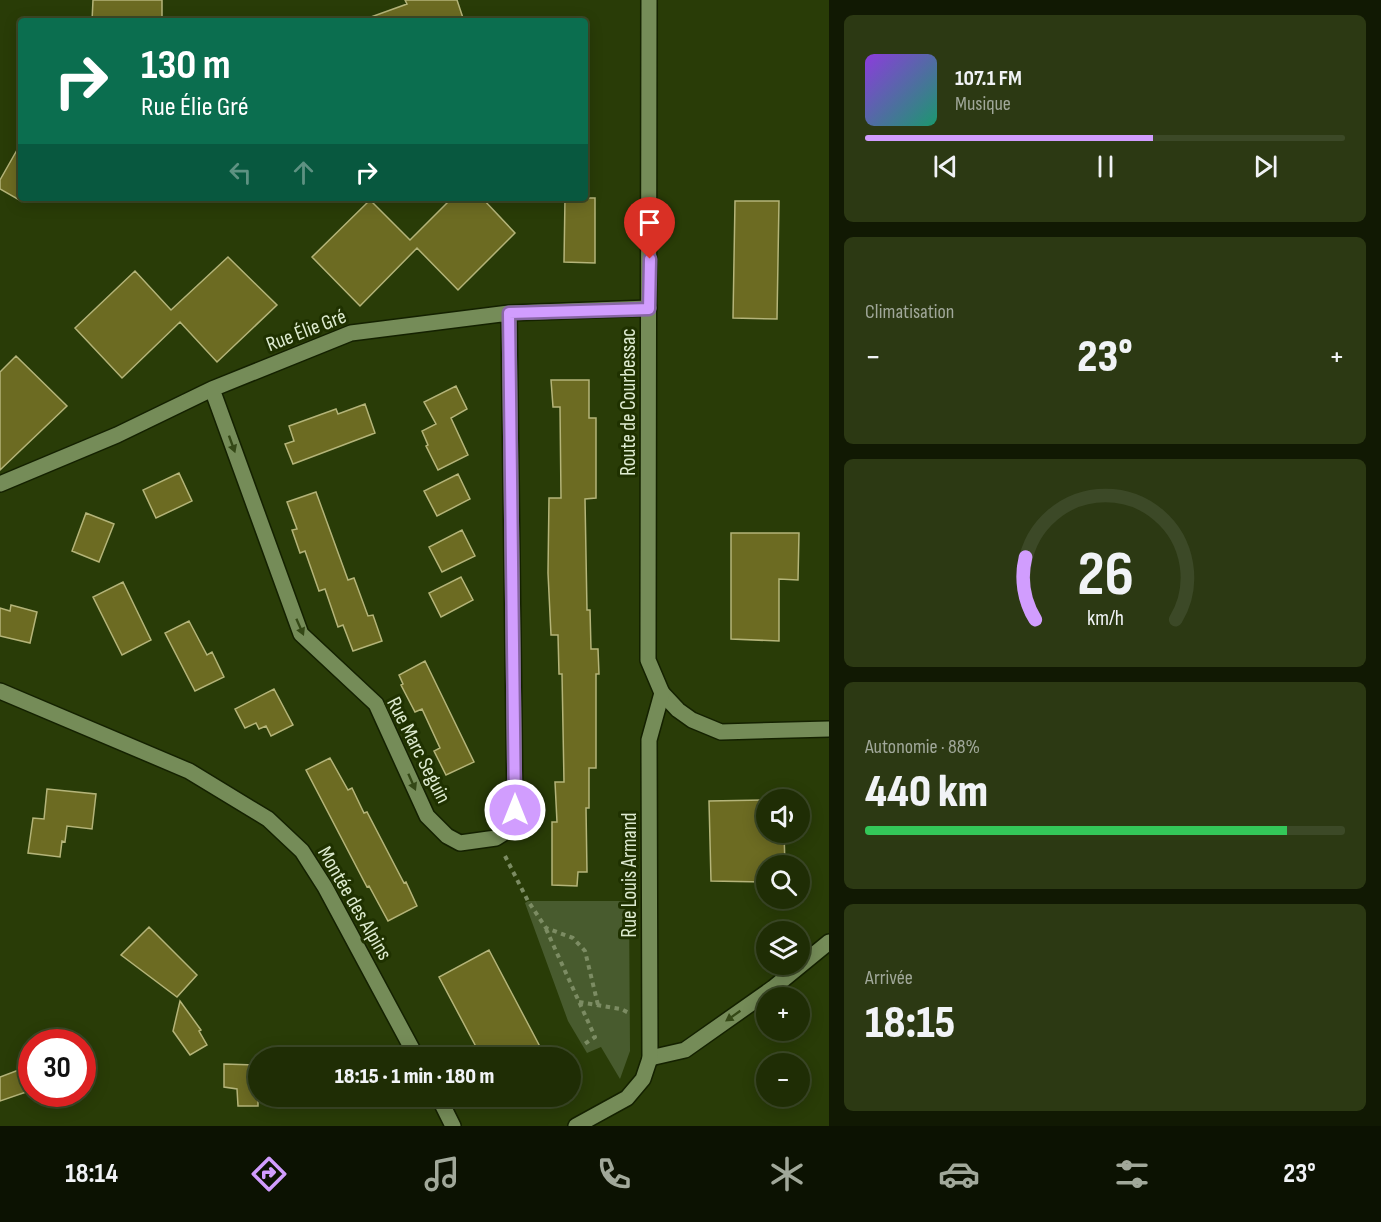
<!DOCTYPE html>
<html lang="fr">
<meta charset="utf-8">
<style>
body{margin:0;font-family:"Sofia Sans Condensed",sans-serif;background:#2c3913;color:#f1f3f6;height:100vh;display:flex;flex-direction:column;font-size:22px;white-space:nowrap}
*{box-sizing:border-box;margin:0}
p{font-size:20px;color:#a1a89a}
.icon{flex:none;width:33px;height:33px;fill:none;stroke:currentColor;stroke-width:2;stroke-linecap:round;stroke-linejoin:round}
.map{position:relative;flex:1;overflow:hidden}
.details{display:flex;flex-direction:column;gap:15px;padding:15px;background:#111903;width:552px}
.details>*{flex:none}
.banner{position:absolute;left:18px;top:18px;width:570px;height:183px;border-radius:6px;box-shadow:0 3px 15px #0003,0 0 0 2px #3c4927;background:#0b6e4f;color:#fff;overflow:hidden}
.controls{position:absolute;left:756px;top:789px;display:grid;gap:12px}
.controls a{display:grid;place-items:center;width:54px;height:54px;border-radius:50%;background:#1f2d05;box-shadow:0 3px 15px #0003,0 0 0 2px #3c4927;font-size:30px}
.speed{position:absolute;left:18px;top:1029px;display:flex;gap:12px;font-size:30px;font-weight:700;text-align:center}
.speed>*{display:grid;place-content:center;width:78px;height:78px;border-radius:50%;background:#1f2d05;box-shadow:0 3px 15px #0003,0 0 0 2px #3c4927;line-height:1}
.speed .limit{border:9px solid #d22;background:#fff;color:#111}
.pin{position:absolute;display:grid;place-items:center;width:51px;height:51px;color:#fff;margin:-62px -26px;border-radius:50% 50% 50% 0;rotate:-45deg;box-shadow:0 0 6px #0007}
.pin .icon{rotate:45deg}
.me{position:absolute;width:66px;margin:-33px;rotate:0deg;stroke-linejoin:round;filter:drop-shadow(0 0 4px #0008)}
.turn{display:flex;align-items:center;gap:21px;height:126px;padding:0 24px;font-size:27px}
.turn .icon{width:78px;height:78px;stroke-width:2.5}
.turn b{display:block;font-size:42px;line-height:51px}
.lanes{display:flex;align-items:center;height:57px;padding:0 24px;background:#0003;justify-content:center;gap:30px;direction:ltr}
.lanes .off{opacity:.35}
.big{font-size:45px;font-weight:800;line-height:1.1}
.details .card{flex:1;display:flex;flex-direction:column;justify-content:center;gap:9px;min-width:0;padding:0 21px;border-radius:9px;background:#2c3913}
.details .dial{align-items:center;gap:0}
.dial svg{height:156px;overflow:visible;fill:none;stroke:#3c4927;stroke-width:7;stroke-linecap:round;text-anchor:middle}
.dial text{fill:#f1f3f6;stroke:none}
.song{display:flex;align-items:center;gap:18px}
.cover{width:72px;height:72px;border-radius:9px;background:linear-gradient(135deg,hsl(270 70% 55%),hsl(160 70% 35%))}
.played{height:6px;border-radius:3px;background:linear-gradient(90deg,#d19dfe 60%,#3c4927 60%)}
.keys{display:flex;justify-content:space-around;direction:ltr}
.heat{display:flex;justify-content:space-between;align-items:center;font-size:33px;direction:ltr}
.charge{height:9px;border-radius:4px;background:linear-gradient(90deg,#34c759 88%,#3c4927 0)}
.trip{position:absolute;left:248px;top:1047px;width:333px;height:60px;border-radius:30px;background:#1f2d05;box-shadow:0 3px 15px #0003,0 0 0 2px #3c4927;font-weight:800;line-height:60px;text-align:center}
.tab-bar{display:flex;height:96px;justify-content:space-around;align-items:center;background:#0c1202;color:#a1a89a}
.tab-bar .icon{width:42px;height:42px}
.tab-bar .active{color:#d19dfe}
.tab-bar b{font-size:27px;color:#f1f3f6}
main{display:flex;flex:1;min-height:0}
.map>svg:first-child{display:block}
.green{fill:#485b2e}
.building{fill:#6c6b22;stroke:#b4b479;stroke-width:1.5}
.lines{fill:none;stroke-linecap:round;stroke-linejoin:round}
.minor-casing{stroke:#142100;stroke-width:18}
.tertiary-casing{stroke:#142100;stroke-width:18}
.path{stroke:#7c8c63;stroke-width:4;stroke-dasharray:4.5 4.5;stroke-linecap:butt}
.minor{stroke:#758c58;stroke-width:15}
.tertiary{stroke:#758c58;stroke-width:15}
.oneway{fill:#344816}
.route-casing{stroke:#8866a5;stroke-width:15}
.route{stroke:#d19dfe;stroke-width:10}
.labels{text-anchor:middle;stroke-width:6;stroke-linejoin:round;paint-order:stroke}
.street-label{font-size:21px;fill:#deebd0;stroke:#1f3100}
</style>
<main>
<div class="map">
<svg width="829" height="1126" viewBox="0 0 829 1126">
<rect width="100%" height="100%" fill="#293c07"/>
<path class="green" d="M528,901H629L630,1051L620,1079L601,1047L587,1053L568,1021L525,903Z"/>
<path class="building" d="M93,0H162V21H92Z
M405,0H457L464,21H368V18L407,4Z
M21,143V201L0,189V180Z
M452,198H482L515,233L458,290L417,248L360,306L312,257L370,200L410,240Z
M565,198H595V263L564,262Z
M735,201H779L777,319L733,318Z
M228,257L277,305L217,362L180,322L122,378L75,328L135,271L171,310Z
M16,356L67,406L0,470V372Z
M551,380H589V418H596V498L585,499L587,610H590L591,649H598L599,674H596V768H589V808H586L587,872H578L577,886L552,885V822H557L555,782H564L562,674H559L558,635H551L548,573L549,498H561L560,407H553Z
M456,386L467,409L451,418L468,455L438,470L426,446L428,445L422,431L436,424L424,402Z
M365,404L375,433L293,464L285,444L294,441L289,426L336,409L338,414Z
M179,473L192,501L156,518L143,490Z
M458,474L470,499L437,516L424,491Z
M316,492L348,580L354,578L368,616L373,615L382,641L353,651L343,625L338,627L325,589L319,591L305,551L300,553L292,530L297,529L287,502Z
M86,513L114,524L99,562L72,551Z
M462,530L475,556L442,572L429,547Z
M731,533H799L798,580L779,579V641L731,639Z
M461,577L473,600L441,617L429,593Z
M123,582L151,640L122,655L93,597Z
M11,605L37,612L30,643L0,636V608L10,611Z
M189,621L207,655L212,652L224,677L195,691L165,633Z
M425,661L474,762L446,775L434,751L440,748L422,709L415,712L401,685L403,684L399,675Z
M274,689L293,725L271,736L266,726L259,729L256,723L245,728L235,709Z
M330,758L348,790L352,788L364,813L367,812L404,883L406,882L417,906L388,921L369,886L367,887L306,770Z
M47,789L96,794L92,829L67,826L65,842L62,841L60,857L28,853L33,818L44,819Z
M766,800V832H784L785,866H766V882L711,881L709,801Z
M149,927L197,975L177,997L121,955Z
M489,950L546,1058H482L439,977Z
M180,1001L201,1030L199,1031L207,1045L190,1055L173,1031Z
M224,1064L258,1065V1106H238L237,1089L224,1087Z
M24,1068L32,1090L0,1101V1077Z"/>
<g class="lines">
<g class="minor-casing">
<path id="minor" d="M212,389L301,634L376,704L427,816L447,836L460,843L496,838L507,831L515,810L509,313
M0,484L117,435L212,389L351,333L509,313L649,308
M0,691L189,771L268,819L302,851L325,887L417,1058
M662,693L678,710L692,720L721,732L829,729
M650,1058L685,1050L773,988L829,942
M438,1096L453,1126"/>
</g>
<g class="tertiary-casing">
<path id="tertiary" d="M576,1126L627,1098L643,1079L650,1058L649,740L662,693L648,660L649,0"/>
</g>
<path class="path" d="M505,856L528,901L546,928L573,938L585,951L598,1005
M546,929L595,1037L583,1045
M579,1002L621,1009L631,1014"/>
<use href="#minor" class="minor"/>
<use href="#tertiary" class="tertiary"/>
</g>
<defs><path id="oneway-solid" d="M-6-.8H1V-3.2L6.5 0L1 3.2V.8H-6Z" transform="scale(1.5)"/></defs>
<g class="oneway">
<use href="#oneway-solid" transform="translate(232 444) rotate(70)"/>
<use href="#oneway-solid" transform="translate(300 627) rotate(66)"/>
<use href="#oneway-solid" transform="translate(412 782) rotate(66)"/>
<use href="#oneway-solid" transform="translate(733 1016) rotate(145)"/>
</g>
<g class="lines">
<g class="route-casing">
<path id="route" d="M515,810L509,313L649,309L650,259"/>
</g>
<use href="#route" class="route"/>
</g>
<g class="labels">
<g class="street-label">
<text transform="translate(306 330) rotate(-21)" y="7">Rue Élie Gré</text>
<text transform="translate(628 402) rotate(-90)" y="7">Route de Courbessac</text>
<text transform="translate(419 750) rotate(63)" y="7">Rue Marc Seguin</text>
<text transform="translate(629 875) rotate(-90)" y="7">Rue Louis Armand</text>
<text transform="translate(355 903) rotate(60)" y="7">Montée des Alpins</text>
</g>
</g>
</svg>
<div class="controls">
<a><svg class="icon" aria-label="sound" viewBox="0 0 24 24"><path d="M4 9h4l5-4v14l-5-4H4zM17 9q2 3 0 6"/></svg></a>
<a><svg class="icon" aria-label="search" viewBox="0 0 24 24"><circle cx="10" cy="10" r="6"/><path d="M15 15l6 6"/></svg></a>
<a><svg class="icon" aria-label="layers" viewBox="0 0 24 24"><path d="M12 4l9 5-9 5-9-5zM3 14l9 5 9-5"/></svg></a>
<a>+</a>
<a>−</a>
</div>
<div class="speed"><div class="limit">30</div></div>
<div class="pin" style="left:650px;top:259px;background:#d93025"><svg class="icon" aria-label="arrive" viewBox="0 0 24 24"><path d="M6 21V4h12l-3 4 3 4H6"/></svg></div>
<svg class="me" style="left:515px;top:810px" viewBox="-20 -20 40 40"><circle r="17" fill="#d19dfe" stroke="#fff" stroke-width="3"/><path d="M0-11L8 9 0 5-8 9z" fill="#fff"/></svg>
<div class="trip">18:15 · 1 min · 180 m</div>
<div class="banner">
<div class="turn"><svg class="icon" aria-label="right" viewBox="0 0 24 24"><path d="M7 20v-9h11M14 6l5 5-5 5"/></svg><div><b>130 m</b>Rue Élie Gré</div></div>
<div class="lanes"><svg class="icon off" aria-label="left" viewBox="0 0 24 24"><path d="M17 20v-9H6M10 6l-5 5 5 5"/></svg><svg class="icon off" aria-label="ahead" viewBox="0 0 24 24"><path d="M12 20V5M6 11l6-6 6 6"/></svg><svg class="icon" aria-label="right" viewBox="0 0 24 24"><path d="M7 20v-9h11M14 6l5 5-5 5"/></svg></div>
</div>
</div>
<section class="details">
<div class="card">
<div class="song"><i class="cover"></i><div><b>107.1 FM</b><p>Musique</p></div></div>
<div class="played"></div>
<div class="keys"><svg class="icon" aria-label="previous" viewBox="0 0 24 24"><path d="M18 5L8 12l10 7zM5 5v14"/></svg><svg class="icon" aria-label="pause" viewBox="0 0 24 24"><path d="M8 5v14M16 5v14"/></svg><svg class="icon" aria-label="next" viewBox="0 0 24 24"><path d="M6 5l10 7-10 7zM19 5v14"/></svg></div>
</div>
<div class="card"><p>Climatisation</p>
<div class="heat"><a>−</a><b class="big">23°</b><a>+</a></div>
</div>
<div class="card dial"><svg viewBox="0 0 100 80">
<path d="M14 69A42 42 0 1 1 86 69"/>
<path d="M14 69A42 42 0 0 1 9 37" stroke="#d19dfe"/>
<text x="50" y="56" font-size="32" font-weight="700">26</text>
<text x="50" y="72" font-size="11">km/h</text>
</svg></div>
<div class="card"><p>Autonomie · 88%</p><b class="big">440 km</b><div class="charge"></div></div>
<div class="card"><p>Arrivée</p><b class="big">18:15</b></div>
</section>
</main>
<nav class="tab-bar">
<b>18:14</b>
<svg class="icon active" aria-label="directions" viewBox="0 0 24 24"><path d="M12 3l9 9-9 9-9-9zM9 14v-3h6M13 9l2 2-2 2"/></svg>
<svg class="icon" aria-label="music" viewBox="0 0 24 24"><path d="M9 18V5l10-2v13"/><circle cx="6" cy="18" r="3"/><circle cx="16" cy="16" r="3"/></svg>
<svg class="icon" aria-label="phone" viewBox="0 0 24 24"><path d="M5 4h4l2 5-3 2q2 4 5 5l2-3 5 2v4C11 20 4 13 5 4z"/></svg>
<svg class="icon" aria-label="climate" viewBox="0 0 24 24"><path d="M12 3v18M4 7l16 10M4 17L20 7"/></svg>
<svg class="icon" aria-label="car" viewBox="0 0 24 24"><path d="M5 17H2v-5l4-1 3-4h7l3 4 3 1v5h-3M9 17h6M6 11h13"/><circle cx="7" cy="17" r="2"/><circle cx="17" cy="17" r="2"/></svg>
<svg class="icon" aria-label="filters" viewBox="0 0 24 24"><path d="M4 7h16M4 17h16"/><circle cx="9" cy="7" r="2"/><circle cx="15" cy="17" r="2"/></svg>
<b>23°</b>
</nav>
